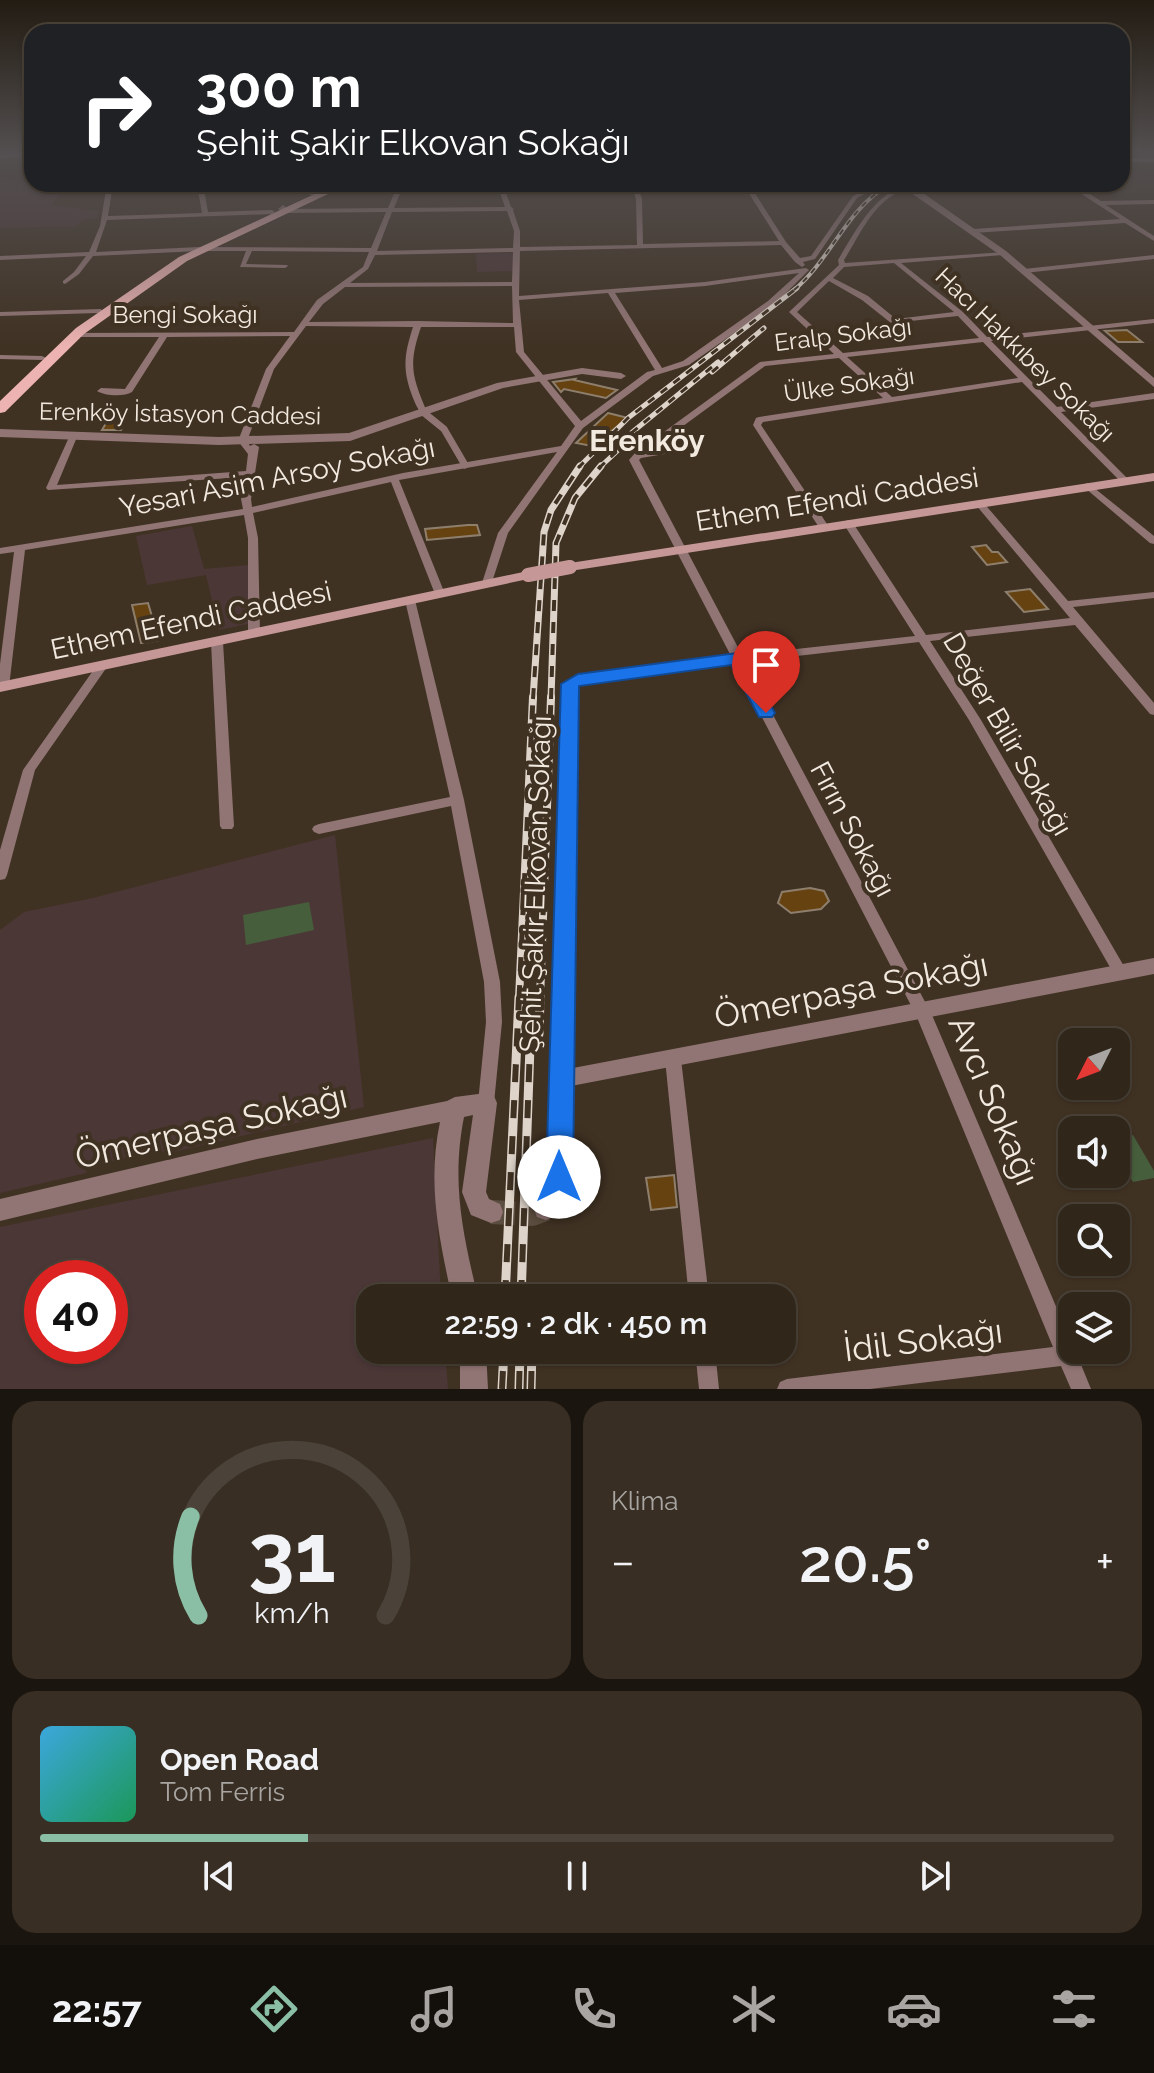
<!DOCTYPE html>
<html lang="tr">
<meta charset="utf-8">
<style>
body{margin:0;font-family:Raleway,sans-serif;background:#382e23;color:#f1f3f6;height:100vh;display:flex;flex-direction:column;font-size:30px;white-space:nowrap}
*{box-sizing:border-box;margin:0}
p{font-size:26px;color:#a8a5a2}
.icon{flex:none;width:44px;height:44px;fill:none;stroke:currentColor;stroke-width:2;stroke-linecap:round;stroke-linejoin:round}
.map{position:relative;height:1389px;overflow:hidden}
.panel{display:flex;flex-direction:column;gap:12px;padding:12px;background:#1a150e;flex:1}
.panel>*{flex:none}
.top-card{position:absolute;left:24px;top:24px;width:1106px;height:168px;border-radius:24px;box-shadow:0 2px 6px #0004,0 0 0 2px #4b4339;background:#202124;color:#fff;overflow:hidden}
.needle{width:52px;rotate:228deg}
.tools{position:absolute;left:1058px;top:1028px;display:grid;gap:16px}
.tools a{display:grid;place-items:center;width:72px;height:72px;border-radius:16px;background:#30261a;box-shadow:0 2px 6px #0004,0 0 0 2px #4b4339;font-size:40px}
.speed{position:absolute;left:24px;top:1260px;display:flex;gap:16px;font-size:40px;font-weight:700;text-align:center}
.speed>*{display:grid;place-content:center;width:104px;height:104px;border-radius:50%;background:#30261a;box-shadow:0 2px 6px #0004,0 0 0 2px #4b4339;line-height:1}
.speed .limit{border:12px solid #d22;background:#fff;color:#111}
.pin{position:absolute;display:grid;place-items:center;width:68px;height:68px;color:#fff;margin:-82px -34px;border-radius:50% 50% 50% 0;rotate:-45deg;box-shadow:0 0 8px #0007}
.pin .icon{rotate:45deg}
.me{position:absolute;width:88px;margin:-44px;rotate:0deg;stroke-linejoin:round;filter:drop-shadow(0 0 6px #0008)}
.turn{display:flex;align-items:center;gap:28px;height:168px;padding:0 40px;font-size:36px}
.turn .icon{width:104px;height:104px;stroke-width:2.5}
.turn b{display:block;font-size:56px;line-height:68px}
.big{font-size:60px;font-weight:600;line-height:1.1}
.panel .card{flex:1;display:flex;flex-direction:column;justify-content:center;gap:12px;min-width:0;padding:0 28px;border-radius:24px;background:#382e23}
.panel .dial{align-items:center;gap:0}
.dial svg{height:208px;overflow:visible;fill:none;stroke:#4b4339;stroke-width:7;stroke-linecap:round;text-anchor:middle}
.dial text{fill:#f1f3f6;stroke:none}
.song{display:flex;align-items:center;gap:24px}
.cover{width:96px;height:96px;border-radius:12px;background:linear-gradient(135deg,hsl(200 70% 55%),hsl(150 70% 35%))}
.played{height:8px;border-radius:4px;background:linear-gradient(90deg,#8abfa5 25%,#4b4339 25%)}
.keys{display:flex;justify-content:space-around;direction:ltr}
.heat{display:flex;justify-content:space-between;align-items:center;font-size:44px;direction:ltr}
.panel .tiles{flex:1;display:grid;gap:12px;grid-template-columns:1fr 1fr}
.card:last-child{grid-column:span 2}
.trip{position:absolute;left:356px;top:1284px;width:440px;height:80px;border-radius:24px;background:#30261a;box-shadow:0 2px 6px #0004,0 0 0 2px #4b4339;font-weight:600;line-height:80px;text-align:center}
.dock{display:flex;height:128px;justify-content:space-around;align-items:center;background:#130f0a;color:#a8a5a2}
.dock .icon{width:56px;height:56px}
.dock .on{color:#8abfa5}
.dock b{font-size:36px;color:#f1f3f6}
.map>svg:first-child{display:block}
.education{fill:#4c3737;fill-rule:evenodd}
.green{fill:#465e3c}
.building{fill:#654210;stroke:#8e7e6c;stroke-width:2}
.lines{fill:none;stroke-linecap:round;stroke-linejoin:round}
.tertiary-tunnel-far1{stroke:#5b4d3f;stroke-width:8;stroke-dasharray:8 4;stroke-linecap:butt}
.tertiary-tunnel{stroke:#5b4d3f;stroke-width:24;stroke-dasharray:24 12;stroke-linecap:butt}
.pedestrian{stroke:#917574;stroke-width:7}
.minor{fill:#917574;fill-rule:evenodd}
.tertiary{fill:#917574;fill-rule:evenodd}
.secondary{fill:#c59897;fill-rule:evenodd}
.primary{fill:#ecb3b2;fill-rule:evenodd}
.rail-far4-casing{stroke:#ded4ca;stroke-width:4}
.rail-far3-casing{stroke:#ded4ca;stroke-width:5}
.rail-far2-casing{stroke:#ded4ca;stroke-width:7}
.rail-far1-casing{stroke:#ded4ca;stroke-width:8}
.rail-casing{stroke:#ded4ca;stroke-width:9}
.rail-far4{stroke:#403223;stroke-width:2;stroke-dasharray:6;stroke-linecap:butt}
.rail-far3{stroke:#403223;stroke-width:3;stroke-dasharray:8;stroke-linecap:butt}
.rail-far2{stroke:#403223;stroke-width:4;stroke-dasharray:11;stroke-linecap:butt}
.rail-far1{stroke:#403223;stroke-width:5;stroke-dasharray:14;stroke-linecap:butt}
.rail{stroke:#403223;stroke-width:6;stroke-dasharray:18;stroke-linecap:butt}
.secondary-bridge{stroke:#c59897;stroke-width:14}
.route{fill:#1a73e8;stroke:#114b97;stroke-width:2}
.labels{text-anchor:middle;stroke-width:8;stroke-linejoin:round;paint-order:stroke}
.far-street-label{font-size:24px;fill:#f2e9df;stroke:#403223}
.street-label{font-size:28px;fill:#f2e9df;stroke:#403223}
.far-district-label{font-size:30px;font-weight:bold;fill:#f2e9df;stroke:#403223}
.near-street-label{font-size:34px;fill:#f2e9df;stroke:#403223}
</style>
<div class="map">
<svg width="1154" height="1389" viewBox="0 0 1154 1389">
<rect width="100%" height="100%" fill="#403223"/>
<path class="education" d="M0,181L70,184L51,205L99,211L98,218L83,220L75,227L0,228Z
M513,253L514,271L477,272L476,254Z
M192,526L204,569L249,565L248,624L219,630L206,575L147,585L136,536Z
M335,835L364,1107L165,1154L161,1150L88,1167L86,1173L0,1193V930L24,912L93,898Z
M433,1138L441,1298H370V1350H445L448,1389H0V1227ZM42,1278H110V1346H42Z"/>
<path class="green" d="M309,902L314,930L246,945L243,915Z
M1133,1135L1154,1171V1178L1133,1182L1116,1152V1138Z"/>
<path class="building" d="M1127,330L1142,342H1118L1105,331Z
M575,379L574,380L617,390L606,398L564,389L561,392L553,382Z
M608,413L628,418L592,446L576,443Z
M128,414L121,430H102L111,415Z
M468,525H477L480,535L427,540L425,529Z
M986,545L992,552H998L1007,562L987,565L972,547Z
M1030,589L1048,609L1024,612L1006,592Z
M148,603L159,640L145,643H141L132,605Z
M810,888L824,891L829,901L821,909L791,913L778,903L782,892Z
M674,1175L677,1207L651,1210L646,1178Z"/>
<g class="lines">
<path class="tertiary-tunnel-far1" d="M871,185L910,188"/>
<path class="tertiary-tunnel" d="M491,1212L532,1214L546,1209"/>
<path class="pedestrian" d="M423,412L444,429L465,465"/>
<path class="minor" d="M1122,158H1154V162H1122Z
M107,184H113L108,216L202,213L197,184H203L208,212L272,210L275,212L272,214L107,220L96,252L199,247L371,248L386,212L284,213L278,209L283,205L286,207L285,209L388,208L398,184H404L394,208L505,207L497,184H503L511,207L514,209L513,210L520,231V247L637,245L636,199L631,184H637L642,199L643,244L779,241L743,184H749L786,242L800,258L811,256L853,196L876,184H884L857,198L815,259L803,262L805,265L802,267L795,262L781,245L520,251L519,296L705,282L806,268L809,270L774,305L689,365L653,376L583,428L508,533L491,585L487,586L482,583L498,533L557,452L399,480L445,594L440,597L435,594L391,482L253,513L258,538L260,634L254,637L248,634V538L244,515L25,550L9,687L3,691L0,690V664L14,552L0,554V548L243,509L241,499L245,477L48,490L46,488L70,435H76L77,437L57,485L246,471L248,454L238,441L266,369L290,336L167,337L132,392C124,397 105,396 97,391L101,388L125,389L159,337H73V333L294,332L317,300L363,267L369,252L252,251L246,264L287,265L288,266L285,268L240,267L246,251H199L93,256L79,274L65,284L63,283V281L74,272L86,256L0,260V256L89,252L100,226ZM507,211L514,231L513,248L377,251L392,212ZM513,252L512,282L350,283L368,269L375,255ZM799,273L768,301L683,361L662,368L615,293L705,286ZM512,286L513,323L418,321L309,322L323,304L345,287ZM608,293L655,370L647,372L581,421L524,352L519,300ZM306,326L413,327C404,355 402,370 413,398C416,405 418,410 423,415L427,412C412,376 408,365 421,327H514L516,352L575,426L561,446L403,473L252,507L251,499L259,447L254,444L250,446L247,441L274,369Z
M304,184H310L314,195H310Z
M905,184H913C906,188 897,192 890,197C869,212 858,238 844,260L845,263L1005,252L1006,253L1003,255L901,263L963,312L987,337L1154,319V323L991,341L1057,407L1154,393V399L1061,412L1128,479V483H1122L1022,382L763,422L761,425L829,527L824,530L820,529L753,425L756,418L759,417L883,398L839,358L765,366L649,451L697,443L702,446L700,448L641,458L639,460L742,655L915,636L843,523L848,520L853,523L926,635L1070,618L976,505V501H982L1068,601L1154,592V598L1073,607L1154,703V715L1150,714L1075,625L930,641L981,720L1125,968L1128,972L1125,976L1120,978L1115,976L969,720L919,642L745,662L932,1015L1072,1344V1350H1075L1091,1389H1071L1061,1366L870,1389H777L780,1382L787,1379L1053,1347L916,1015L734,663L578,684L574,935L568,1079L566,1084L560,1086L554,1084L552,1079L560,935L566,681L572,677L731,656L629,460L635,453L760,362L834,354L789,312L839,265L838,260C856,230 871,199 905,184ZM894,263L954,312L896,319L868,296L833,278L844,267ZM829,281L862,300L891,323L958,316L979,338L843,353L797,312ZM983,342L1018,378L892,397L847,357Z
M1077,186L1101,201L1154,200V204L1106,205L1154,236V241L1125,223L973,233L970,231L973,229L1120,219L1080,193L932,191L922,195L919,193L931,187L1075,189Z
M1154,255V259L1024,273L1021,271L1024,269Z
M101,309L102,311L98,313L0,316V312Z
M0,355L42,356L46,358L42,360L0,359Z
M1088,483L1154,536V544L1150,543L1085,488V484Z
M410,597L415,600L464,800L500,982L502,1022L494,1103L492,1108L486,1110L480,1108L478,1103L486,1022L484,982L451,806L319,834L314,832L312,829L314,826L319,824L450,797L405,600Z
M217,639L223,642L234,826L232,829H222L220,826L211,642Z
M101,663L107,667L35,770L7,875L5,879L0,880V850L23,770L97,665Z
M673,1052L679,1054L681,1059L709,1298H689L665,1059L667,1054Z
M695,1350H715L719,1389H699Z"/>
<path class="tertiary" d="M32,153V156L0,158V154Z
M797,184H874L875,185L871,187L801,186Z
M907,186H913L1006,251L1154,378V387L1000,255L907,190Z
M582,368L621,373L626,376L621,379L582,374L503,388L350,441L219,445L0,437V429L219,437L349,433L497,383Z
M1154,958V974L571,1086V1183C567,1199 563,1214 546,1220L537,1217L534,1209L547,1183L549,1079L552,1072Z
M486,1093L494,1096L497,1103L486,1192L489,1199L500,1204L503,1212L500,1220L491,1223L471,1215L462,1192L473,1115L464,1117C451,1183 463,1234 478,1298H452C439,1238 427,1183 440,1122L257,1159L0,1221V1199L257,1139L447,1101L455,1097Z
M460,1350H486L488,1389H460Z"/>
<path class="secondary" d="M1154,473V481L570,571L563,567L570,563Z
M528,571L535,575L533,578L0,692V682Z"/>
<path class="primary" d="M336,184H349L187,261L84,334L5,412L0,413V401L76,328L179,257Z"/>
<g class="rail-far4-casing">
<path id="rail-far4" d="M794,290C832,258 846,209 890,184"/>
</g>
<g class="rail-far3-casing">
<path id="rail-far3" d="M712,372L764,328
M619,443L718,362
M578,468L628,418L797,288
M599,468L629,440"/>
</g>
<g class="rail-far2-casing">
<path id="rail-far2" d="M533,699L544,532L551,510L580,466
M551,699L556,543L575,498L601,466"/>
</g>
<g class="rail-far1-casing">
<path id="rail-far1" d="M519,999L533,697
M540,999L551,697"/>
</g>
<g class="rail-casing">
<path id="rail" d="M539,1034L540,997
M505,1298L519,997
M521,1298L531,1018
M502,1389L504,1350
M519,1389L520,1350
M531,1389L532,1350"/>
</g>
<use href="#rail-far4" class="rail-far4"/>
<use href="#rail-far3" class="rail-far3"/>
<use href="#rail-far2" class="rail-far2"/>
<use href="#rail-far1" class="rail-far1"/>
<use href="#rail" class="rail"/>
<path class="secondary-bridge" d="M528,575L570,567"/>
</g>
<linearGradient id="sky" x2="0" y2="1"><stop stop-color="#231c13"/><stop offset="0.44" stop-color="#534f50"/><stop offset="1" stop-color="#534f50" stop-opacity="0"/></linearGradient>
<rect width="1154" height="347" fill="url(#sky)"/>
<path class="route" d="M737,653L746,659L775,713L772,717H759L731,665L579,686L573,1177L569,1186L559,1189L550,1186L546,1177L561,684L578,674Z"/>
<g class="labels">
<g class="far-street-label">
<text x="185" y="323">Bengi Sokağı</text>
<text transform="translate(843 335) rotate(-7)" y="8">Eralp Sokağı</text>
<text transform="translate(1025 355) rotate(44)" y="8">Hacı Hakkıbey Sokağı</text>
<text transform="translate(849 385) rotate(-8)" y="8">Ülke Sokağı</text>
<text transform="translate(180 414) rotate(1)" y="8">Erenköy İstasyon Caddesi</text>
</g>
<g class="street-label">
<text transform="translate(277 477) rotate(-11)" y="10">Yesari Asim Arsoy Sokağı</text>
<text transform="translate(837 499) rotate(-9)" y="10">Ethem Efendi Caddesi</text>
<text transform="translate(191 620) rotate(-12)" y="10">Ethem Efendi Caddesi</text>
<text transform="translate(1008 734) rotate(60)" y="10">Değer Bilir Sokağı</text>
<text transform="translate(853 829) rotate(62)" y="10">Fırın Sokağı</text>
<text transform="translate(535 884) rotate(-88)" y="10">Şehit Şakir Elkovan Sokağı</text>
</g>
<g class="far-district-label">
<text x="647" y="451">Erenköy</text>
</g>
<g class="near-street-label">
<text transform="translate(851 990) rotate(-11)" y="12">Ömerpaşa Sokağı</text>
<text transform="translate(994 1100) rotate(67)" y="12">Avcı Sokağı</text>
<text transform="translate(211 1126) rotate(-13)" y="12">Ömerpaşa Sokağı</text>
<text transform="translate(923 1340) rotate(-7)" y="12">İdil Sokağı</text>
</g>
</g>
</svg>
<div class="tools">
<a><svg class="needle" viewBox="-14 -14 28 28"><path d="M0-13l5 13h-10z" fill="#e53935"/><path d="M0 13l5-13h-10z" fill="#a8a5a2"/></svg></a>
<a><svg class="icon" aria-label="sound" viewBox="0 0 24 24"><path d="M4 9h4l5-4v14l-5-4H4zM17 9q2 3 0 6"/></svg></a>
<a><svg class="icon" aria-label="search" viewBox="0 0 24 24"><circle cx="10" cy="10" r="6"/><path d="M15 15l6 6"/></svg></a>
<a><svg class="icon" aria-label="layers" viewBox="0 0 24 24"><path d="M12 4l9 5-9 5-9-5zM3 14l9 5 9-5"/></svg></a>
</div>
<div class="speed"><div class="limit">40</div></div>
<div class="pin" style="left:766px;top:713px;background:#d93025"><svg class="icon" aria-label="arrive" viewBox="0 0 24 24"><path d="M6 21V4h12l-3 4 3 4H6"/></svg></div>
<svg class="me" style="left:559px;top:1177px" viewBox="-20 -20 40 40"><circle r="19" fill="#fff"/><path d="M0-13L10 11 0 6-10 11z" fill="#1a73e8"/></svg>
<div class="trip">22:59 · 2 dk · 450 m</div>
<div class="top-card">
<div class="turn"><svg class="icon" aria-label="right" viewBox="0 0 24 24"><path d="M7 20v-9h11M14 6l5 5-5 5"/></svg><div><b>300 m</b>Şehit Şakir Elkovan Sokağı</div></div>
</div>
</div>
<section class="panel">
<div class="tiles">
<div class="card dial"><svg viewBox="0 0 100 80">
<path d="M14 69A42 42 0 1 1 86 69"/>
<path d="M14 69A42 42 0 0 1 11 31" stroke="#8abfa5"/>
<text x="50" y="56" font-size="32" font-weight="700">31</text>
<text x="50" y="72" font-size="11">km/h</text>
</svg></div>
<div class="card"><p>Klima</p>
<div class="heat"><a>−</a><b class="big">20.5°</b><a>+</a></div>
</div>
<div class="card">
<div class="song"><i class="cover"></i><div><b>Open Road</b><p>Tom Ferris</p></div></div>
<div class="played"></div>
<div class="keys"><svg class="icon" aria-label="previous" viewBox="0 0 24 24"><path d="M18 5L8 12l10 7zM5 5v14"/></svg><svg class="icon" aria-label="pause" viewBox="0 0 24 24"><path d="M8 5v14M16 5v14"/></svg><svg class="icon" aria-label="next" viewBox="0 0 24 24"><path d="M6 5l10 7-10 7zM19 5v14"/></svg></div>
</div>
</div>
</section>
<nav class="dock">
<b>22:57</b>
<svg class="icon on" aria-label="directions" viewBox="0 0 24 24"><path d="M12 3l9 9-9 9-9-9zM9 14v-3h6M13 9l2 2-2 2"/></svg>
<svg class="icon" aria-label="music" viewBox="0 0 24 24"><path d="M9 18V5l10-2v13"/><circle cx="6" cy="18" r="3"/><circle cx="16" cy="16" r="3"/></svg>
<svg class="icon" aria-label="phone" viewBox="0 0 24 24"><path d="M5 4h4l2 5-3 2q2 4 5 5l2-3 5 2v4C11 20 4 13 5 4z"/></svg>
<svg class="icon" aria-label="climate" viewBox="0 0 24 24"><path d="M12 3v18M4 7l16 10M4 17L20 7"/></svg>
<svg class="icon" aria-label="car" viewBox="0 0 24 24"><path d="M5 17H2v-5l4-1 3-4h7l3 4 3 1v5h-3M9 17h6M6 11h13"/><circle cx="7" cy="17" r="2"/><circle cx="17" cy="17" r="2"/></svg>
<svg class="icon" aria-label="filters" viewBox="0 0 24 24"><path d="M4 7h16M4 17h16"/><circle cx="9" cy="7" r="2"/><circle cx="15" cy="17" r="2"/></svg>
</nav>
